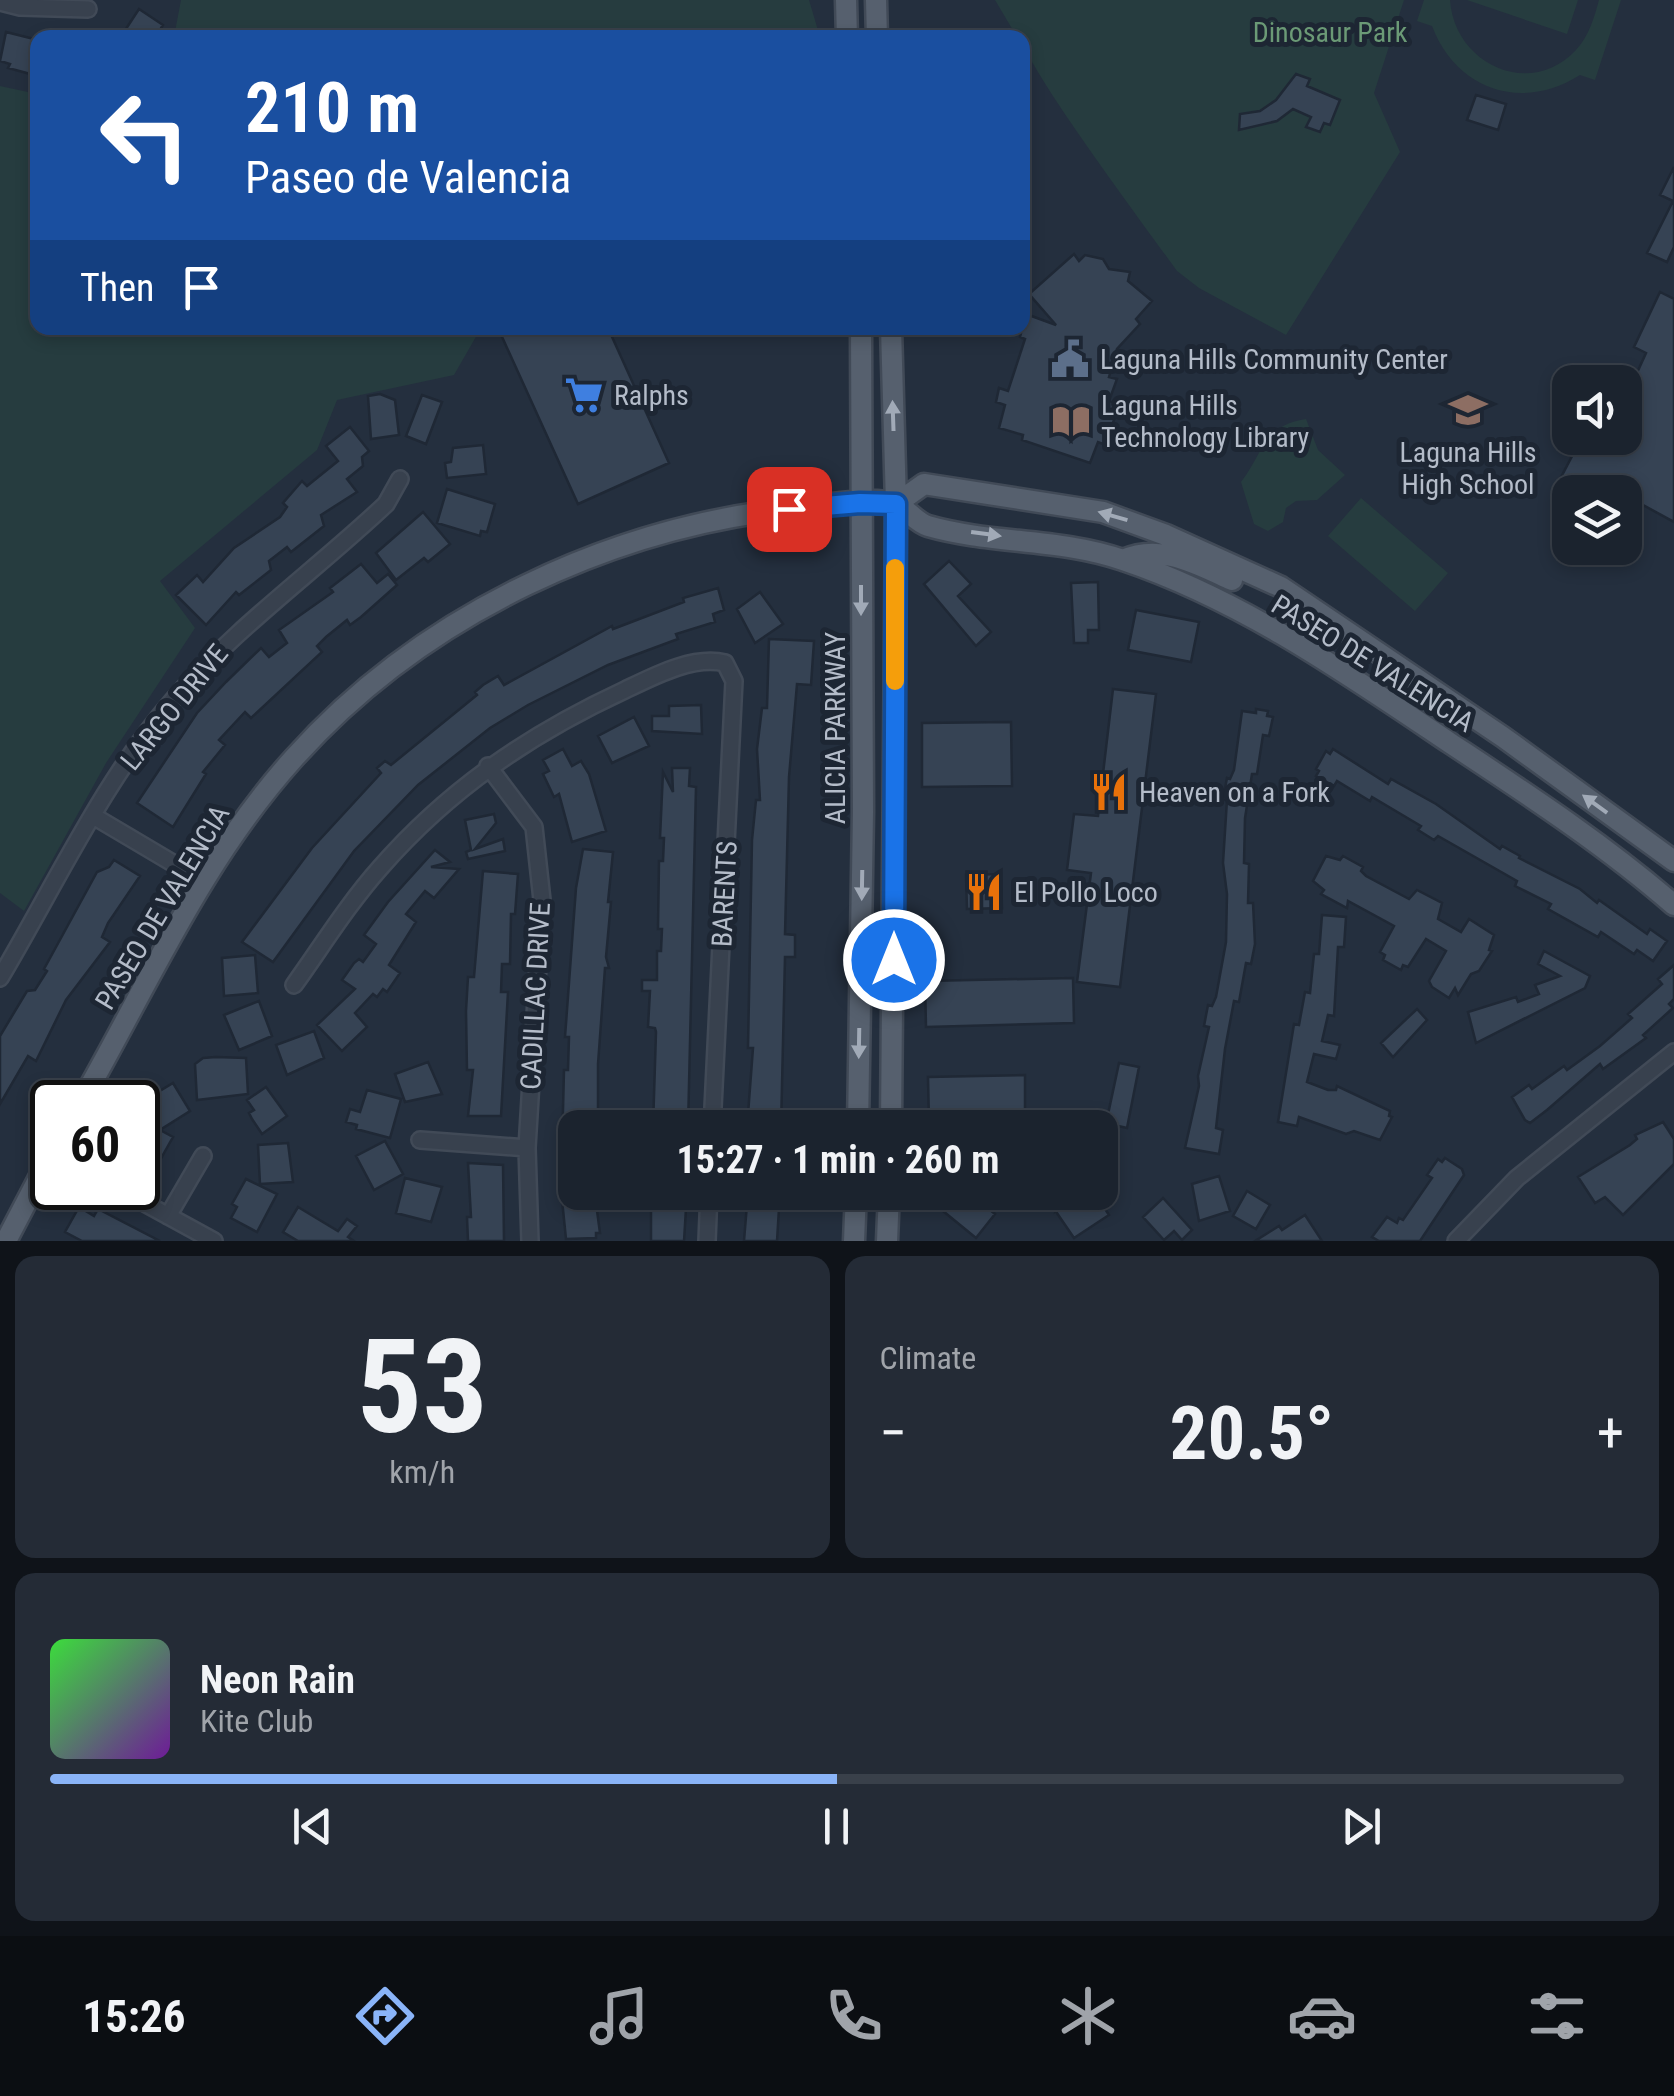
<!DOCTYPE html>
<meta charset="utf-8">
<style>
body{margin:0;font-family:"Roboto Condensed",sans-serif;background:#242b36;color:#f1f3f6;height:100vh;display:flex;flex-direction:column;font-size:38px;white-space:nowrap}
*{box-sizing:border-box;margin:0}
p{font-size:32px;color:#a0a4aa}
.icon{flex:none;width:55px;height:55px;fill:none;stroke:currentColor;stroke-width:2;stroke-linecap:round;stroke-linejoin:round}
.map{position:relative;height:1241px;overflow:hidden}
.sheet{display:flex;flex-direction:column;gap:15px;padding:15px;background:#0f1319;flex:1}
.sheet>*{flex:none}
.hud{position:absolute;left:30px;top:30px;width:1000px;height:305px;border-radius:20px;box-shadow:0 5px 15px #0003,0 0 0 2px #39404a;background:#1a4fa0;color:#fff;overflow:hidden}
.buttons{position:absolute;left:1552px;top:365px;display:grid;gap:20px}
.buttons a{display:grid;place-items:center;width:90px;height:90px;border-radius:20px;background:#1b232e;box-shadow:0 5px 15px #0003,0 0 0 2px #39404a;font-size:50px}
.speed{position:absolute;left:30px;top:1080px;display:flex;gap:20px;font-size:50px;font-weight:700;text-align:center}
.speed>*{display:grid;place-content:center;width:130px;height:130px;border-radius:50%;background:#1b232e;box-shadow:0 5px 15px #0003,0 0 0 2px #39404a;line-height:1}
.speed .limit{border:5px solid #111;border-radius:15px;background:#fff;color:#111}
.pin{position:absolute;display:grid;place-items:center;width:85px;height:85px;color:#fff;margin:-42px;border-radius:20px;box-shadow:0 5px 15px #0006}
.me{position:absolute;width:110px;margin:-55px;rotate:0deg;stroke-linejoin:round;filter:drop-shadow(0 0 8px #0008)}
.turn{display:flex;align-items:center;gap:35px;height:210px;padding:0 50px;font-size:45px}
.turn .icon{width:130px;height:130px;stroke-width:2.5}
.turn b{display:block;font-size:70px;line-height:85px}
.then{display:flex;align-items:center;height:95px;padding:0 50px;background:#0003;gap:20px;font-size:38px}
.big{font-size:75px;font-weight:700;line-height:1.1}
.sheet .tile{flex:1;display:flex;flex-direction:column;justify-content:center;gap:15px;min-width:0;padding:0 35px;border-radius:20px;background:#242b36}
.sheet .dial{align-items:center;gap:0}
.dial b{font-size:130px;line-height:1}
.song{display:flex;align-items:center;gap:30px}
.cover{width:120px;height:120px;border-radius:15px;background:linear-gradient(135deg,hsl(120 70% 55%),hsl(280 70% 35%))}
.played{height:10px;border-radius:5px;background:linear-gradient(90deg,#8ab4f8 50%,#39404a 50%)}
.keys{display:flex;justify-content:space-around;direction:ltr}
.heat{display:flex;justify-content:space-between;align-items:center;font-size:55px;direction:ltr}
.sheet .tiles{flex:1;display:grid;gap:15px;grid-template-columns:1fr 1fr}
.tile:last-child{grid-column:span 2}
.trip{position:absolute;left:558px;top:1110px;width:560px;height:100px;border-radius:20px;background:#1b232e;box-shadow:0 5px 15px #0003,0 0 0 2px #39404a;font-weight:700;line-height:100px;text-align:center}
.tab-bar{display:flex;height:160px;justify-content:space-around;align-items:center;background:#0b0e12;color:#a0a4aa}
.tab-bar .icon{width:70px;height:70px}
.tab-bar .selected{color:#8ab4f8}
.tab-bar b{font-size:45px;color:#f1f3f6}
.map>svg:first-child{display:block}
.green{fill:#263c3f}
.building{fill:#364354;stroke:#1f2835;stroke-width:2.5}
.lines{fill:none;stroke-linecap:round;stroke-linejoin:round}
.minor-casing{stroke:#414a57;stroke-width:20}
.major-casing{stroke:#414a57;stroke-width:25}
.minor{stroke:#38414e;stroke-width:15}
.major{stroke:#56606e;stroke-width:20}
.oneway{fill:#a1aab7}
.route-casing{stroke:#114b97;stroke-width:25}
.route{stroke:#1a73e8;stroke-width:18}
.slow{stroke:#f59e0b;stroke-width:18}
.labels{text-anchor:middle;stroke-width:10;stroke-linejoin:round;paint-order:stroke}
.park-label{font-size:28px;fill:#6b9a76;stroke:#1d2633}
.poi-label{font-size:28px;fill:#b4bcc9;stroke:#1d2633;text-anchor:start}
.street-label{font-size:28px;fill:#b4bcc9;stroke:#1d2633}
</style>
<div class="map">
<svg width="1674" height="1241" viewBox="0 0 1674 1241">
<rect width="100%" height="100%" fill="#242f3e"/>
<path class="green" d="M181,0H809L820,37H174Z
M995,0H1404L1374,93L1400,152L1286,335L1199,288L1177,271C1153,237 1023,64 1022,38L1017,37Z
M1424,0H1450C1454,63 1529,100 1576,50C1589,36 1594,18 1599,0H1621L1595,80L1580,75C1522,112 1456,90 1432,26L1417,21Z
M1467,0H1578L1567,34Z
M0,86L37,94L38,328H481L454,375L337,400L317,450L160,581L195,628L106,763L24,911L0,893Z
M1306,419L1318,450L1345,475L1317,500L1296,501L1286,508L1283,522L1268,531L1254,524L1241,482C1265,451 1262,426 1306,419Z
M1361,498L1448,573L1415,611L1328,536Z"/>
<path class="building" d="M139,9L163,25L155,38H120Z
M6,32L38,40V76L8,68L10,64L0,61Z
M1296,74L1310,79L1307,86L1340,100L1330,125L1324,123L1320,132L1306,127L1311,117L1293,109L1277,121L1239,130L1240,114L1260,111L1276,100Z
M1476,95L1506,104L1498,130L1467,120Z
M1674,167V247L1667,262L1647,253L1673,201L1660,195Z
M1074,254L1079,261L1085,255L1103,259L1109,269L1130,272L1128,281L1152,301L1136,319L1140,324L1117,349L1109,377L1117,379L1109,401L1119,404L1106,445L1098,442L1090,463L1022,440L1023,435L999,428L1005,405L996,402L999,388L1008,391L1025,339L1020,337L1026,314L1056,325L1029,294Z
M1660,292L1674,299V522L1643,505L1637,520L1625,514V492H1579L1558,483L1580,441L1601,450L1607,438H1625V399L1646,353L1634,347Z
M498,328H608L669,463L578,504Z
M380,394L395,400L399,435L371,439L368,396Z
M422,395L442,402L426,444L406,436Z
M350,427L369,451L362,457L363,466L347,479L357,492L321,515L324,526L291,552L287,547L269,561L271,570L239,595L236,592L206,625L176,595L197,575L203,582L234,548L280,517L287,507L283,503L302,481L307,486L338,461L326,446Z
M483,445L486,474L447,478L445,463L451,462L453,448Z
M447,489L495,504L487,532L481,531L480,536L437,523Z
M423,512L450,544L428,562L424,558L396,580L376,553Z
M949,561L971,584L958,596L991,632L976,646L924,584Z
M361,564L377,583L388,574L397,585L361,617L350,625L347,620L326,637L317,646L322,652L251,718L245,712L219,740L225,745L203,772L206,774L173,827L137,803L197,713L226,682L261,648L269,657L287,643L279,630L333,592L330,588Z
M1098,582L1099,630H1088V643H1074L1071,583Z
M718,588L724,610L713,614L715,622L676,634L678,639L608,665L528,705L490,728L418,785L354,851L273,962L242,942L312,848L381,773L377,768L385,761L391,765L477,695L475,692L483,685L498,676L504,685L612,626L613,629L684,602L683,598Z
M760,592L783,624L755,643L737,609Z
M1136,610L1199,622L1191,662L1128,650Z
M769,639L814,641L811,685L797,684L789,777L785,934L795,935V957H785L781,1128H747L753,1048H748L752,840L756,800H760L757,749L762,708H767Z
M1113,689L1156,694L1120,987L1077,982L1091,873L1067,870L1074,814L1098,816Z
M701,705L702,734L652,731V716H669V706Z
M1256,709L1268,711L1267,716L1273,717L1269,736L1263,735L1257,774H1252L1245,818L1244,863L1249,864L1248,903H1253L1255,944L1251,964L1246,963L1239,1002L1234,1001L1225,1049L1216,1128L1223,1130L1219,1154L1185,1148L1199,1086L1198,1076L1209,1027L1204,1026L1208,1005L1212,1006L1216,997L1226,942L1227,894L1223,863L1227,800L1223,799L1227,778L1230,779L1234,770L1242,711L1256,713Z
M634,717L649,746L612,763L598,736Z
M1011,722L1012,786L922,787V723Z
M563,749L572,766L581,761L589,774L606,831L572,842L559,794L554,797L543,774L549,771L543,760Z
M1333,749L1388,784L1391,779L1436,804L1500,849L1502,846L1520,856L1519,858L1580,889L1597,903L1599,900L1647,934L1650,929L1667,941L1653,961L1637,950L1634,954L1601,932L1598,937L1548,909L1551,904L1515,886L1517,881L1438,836L1434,840L1418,830L1421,826L1372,797L1370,801L1337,781L1334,786L1316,776L1319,771L1316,769L1326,751L1330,754Z
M672,768H690L689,786L696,787L688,1128H653L656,1032L655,1028L648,1027L650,991H642V980H657V951H661L662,929H658L659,861H663L664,838H660L663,772L673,792Z
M494,814L496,823L475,849L503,839L505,851L468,859L466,852L471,850L465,820Z
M583,849L613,852L608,902H611L606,957L609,968H605L598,1064V1128H575V1204L596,1203L600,1233H596V1238L566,1239L561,1190L564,1070H568L569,1037H565L576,888Z
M435,850L450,862L431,867L459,869L434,898L425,891L406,914L416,922L389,965L400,973L387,992L383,989L377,997L373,994L355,1013L367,1027L342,1051L317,1025L355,989L342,980L354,963L359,959L363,962L376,944L364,935L388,902Z
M1326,856L1340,860L1343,856L1363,867L1361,871L1366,876L1409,899L1417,890L1442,903L1438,919L1461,932L1469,919L1494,935L1489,950L1492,951L1479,971L1471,974L1458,995L1455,988L1449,998L1432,987L1429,981L1446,951L1426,939L1408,967L1403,965L1401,970L1383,960L1385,955L1380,952L1394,926L1348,901L1347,908L1321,894L1324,890L1313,881Z
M114,860L140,876L108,923L102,937L110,942L66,1000L36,1061L28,1056L0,1104V1036L27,991L35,990L47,971L44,969L97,872L109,867Z
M483,871L518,874L515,914H511L510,964H502L501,992H508L501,1116H468L473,1070H467L466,1011L468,977H474Z
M1001,874L1002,908L967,909L966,875Z
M1322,915L1346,917L1344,947H1338L1334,1016L1328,1015L1322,1041L1340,1045L1336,1059L1314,1054L1307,1082L1328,1090H1336L1337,1086L1390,1111L1389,1116L1392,1117L1380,1140L1354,1131L1346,1134L1299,1117L1297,1126L1278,1122L1294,1024L1299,1025L1305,992L1310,993L1314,954H1319Z
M1544,951L1590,976L1585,988L1476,1043L1468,1012L1516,997L1518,1002L1539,994L1535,985L1560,976L1538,964Z
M255,955L258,993L224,996L222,958Z
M1674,965V999L1669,1004L1673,1008L1643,1035L1646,1038L1603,1069L1600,1064L1547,1110L1530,1123L1525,1120L1512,1097L1529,1085L1532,1089L1564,1066L1567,1070L1600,1046L1632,1018L1628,1014L1662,984L1658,979Z
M1073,978L1074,1023L926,1027L925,981Z
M259,1001L272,1036L239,1050L224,1015Z
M1417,1009L1427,1020L1393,1057L1381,1043Z
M314,1031L324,1058L287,1075L276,1045Z
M216,1057L246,1058L248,1094L197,1100L195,1064L203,1058Z
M428,1062L442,1094L405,1102L395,1074Z
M1119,1063L1139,1067L1127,1128L1114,1125L1115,1120L1107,1119Z
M1025,1075V1119L929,1122L928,1077Z
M173,1083L190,1111L160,1130L173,1137L155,1169L138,1159V1127L149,1107L145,1100Z
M266,1087L287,1116L262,1134L252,1119L249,1113L254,1110L247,1100Z
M367,1090L401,1099L390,1138L356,1129L357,1125L346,1122L350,1109L360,1112Z
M1663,1122L1674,1139V1164L1623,1215L1605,1197L1595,1203L1578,1177L1630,1145L1637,1139L1635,1135Z
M385,1141L403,1174L374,1190L356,1156Z
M288,1143L293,1182L260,1184L258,1145Z
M1445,1158L1462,1169L1464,1175L1420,1241H1379L1372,1237L1387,1217L1397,1223L1399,1218L1403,1220L1432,1178L1427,1175L1438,1159L1442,1162Z
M468,1163L503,1165L504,1241H468L467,1217H471Z
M1219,1176L1230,1211L1199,1221L1192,1184Z
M405,1178L442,1187L431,1222L396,1213Z
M246,1179L277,1194L257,1232L231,1218L237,1207L232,1204Z
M1247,1191L1270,1205L1256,1229L1233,1216Z
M651,1192H687L684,1241H651Z
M748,1192H780L777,1241H744Z
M958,1192H968L995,1214L976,1238L943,1211Z
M991,1192H1063L1056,1211L1083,1192L1092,1198L1101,1192L1110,1206L1105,1209L1109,1215L1074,1238L1048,1200L1044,1210L1026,1203L995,1211Z
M1163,1198L1192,1230L1182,1240L1174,1231L1164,1240L1143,1217Z
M79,1207L94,1216L98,1209L160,1241H82L65,1232Z
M298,1207L338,1231L347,1219L357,1226L348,1237L354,1241H298L283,1232Z
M1305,1215L1322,1241H1255L1279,1226L1282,1230Z"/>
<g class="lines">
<g class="minor-casing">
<path id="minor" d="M0,2L20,7L88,9
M488,766L534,827L542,900L527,1148L530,1241
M95,817L203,881
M0,978C53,889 105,778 173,700C237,626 315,571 386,504L400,479
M294,985C322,946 348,904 380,868C449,789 530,734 625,690C654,676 694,655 725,663L734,681L712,1128
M420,1140L527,1148
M117,1188L214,1241
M168,1216L203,1156
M707,1241L709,1192
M1456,1241L1517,1178L1674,1052"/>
</g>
<g class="major-casing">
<path id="major" d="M846,0L847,38
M876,0L877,38
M896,504L924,484L1103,512L1166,535L1281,587L1503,737L1674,861
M1123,560C1161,543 1197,564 1232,580
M81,1102C148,985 202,860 294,758C423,614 615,524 806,507C832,505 870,496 895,504C907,508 915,522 928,526C991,544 1060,538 1123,560C1242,600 1346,673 1450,743C1527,794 1604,844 1674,905
M858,1128L863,812L861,328
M891,1128L896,504L891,328
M6,1241L52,1153
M854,1241L856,1192
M887,1241L889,1192"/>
</g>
<use href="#minor" class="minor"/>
<use href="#major" class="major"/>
</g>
<defs><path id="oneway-solid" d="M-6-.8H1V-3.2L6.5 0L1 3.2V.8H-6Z" transform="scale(2.5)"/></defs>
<g class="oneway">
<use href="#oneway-solid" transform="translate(893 416) rotate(-92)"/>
<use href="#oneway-solid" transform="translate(1113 516) rotate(-164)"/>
<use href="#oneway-solid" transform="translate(986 534) rotate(8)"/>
<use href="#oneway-solid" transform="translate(861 600) rotate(90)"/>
<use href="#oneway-solid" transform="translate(1595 804) rotate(-144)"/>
<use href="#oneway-solid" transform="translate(862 885) rotate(91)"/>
<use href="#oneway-solid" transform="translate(859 1043) rotate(91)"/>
</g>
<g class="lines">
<g class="route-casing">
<path id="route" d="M789,509L860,503L896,504L894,960"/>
</g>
<use href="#route" class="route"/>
<path class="slow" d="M895,681V568"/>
</g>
<defs>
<g id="civic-bare" transform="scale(3)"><path d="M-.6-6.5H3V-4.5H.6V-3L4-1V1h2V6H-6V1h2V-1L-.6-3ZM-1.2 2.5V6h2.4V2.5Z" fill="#5c6f8a" stroke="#1d2633" stroke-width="2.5" paint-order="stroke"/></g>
<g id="supermarket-bare" transform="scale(3)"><path d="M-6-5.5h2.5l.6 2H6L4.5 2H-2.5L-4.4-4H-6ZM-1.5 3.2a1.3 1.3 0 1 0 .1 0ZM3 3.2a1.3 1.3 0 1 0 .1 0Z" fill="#3f7fe0" stroke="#1d2633" stroke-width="2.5" paint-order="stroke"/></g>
<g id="school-bare" transform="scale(3)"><path d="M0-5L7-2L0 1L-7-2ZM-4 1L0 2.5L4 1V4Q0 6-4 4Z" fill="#8d6e63" stroke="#1d2633" stroke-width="2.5" paint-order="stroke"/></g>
<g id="library-bare" transform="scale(3)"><path d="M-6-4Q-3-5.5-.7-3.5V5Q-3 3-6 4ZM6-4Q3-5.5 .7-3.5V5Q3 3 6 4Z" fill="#8d6e63" stroke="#1d2633" stroke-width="2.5" paint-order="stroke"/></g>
<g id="restaurant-bare" transform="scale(3)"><path d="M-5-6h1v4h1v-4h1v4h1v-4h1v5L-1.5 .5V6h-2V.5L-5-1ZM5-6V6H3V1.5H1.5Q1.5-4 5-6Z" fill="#e8710a" stroke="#1d2633" stroke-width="2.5" paint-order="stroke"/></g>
</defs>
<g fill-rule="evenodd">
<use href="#civic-bare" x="1070" y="359"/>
<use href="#supermarket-bare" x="584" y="395"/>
<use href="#school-bare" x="1468" y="410"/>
<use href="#library-bare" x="1071" y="421"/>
<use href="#restaurant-bare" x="1109" y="792"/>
<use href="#restaurant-bare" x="984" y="892"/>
</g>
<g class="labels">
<g class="park-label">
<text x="1330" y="42">Dinosaur Park</text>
</g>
<g class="poi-label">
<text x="1100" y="369">Laguna Hills Community Center</text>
<text x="614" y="405">Ralphs</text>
<text x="1101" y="415">Laguna Hills<tspan x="1101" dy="32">Technology Library</tspan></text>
<text x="1468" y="462" text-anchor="middle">Laguna Hills<tspan x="1468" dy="32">High School</tspan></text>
<text x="1139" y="802">Heaven on a Fork</text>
<text x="1014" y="902">El Pollo Loco</text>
</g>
<g class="street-label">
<text transform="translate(1373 663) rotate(32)" y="10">PASEO DE VALENCIA</text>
<text transform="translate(174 707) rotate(-51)" y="10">LARGO DRIVE</text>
<text transform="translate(835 728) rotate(-90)" y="10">ALICIA PARKWAY</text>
<text transform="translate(724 894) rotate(-87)" y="10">BARENTS</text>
<text transform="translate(162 907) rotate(-59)" y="10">PASEO DE VALENCIA</text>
<text transform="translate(535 996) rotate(-87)" y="10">CADILLAC DRIVE</text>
</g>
</g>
</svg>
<div class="buttons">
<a><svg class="icon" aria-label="sound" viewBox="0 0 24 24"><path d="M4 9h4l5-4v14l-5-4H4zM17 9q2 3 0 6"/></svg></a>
<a><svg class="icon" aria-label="layers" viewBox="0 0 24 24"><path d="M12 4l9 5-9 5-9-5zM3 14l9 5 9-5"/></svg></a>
</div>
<div class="speed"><div class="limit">60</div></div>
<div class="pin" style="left:789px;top:509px;background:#d93025"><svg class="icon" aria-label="arrive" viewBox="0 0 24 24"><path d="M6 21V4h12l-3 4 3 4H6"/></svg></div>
<svg class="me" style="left:894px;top:960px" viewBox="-20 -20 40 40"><circle r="17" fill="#1a73e8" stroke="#fff" stroke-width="3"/><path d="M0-11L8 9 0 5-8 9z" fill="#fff"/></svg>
<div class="trip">15:27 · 1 min · 260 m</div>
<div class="hud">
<div class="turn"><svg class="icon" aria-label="left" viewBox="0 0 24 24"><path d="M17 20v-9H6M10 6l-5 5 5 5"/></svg><div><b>210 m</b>Paseo de Valencia</div></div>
<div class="then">Then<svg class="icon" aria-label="arrive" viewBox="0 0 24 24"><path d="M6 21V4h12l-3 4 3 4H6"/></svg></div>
</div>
</div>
<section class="sheet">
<div class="tiles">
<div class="tile dial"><b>53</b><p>km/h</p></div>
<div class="tile"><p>Climate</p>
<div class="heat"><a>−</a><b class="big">20.5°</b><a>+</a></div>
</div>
<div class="tile">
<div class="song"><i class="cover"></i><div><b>Neon Rain</b><p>Kite Club</p></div></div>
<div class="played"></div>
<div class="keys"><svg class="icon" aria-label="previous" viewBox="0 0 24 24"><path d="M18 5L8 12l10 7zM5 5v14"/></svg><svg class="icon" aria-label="pause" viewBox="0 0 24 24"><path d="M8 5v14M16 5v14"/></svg><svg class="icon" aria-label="next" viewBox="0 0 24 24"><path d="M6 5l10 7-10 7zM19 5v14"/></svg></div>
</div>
</div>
</section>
<nav class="tab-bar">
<b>15:26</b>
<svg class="icon selected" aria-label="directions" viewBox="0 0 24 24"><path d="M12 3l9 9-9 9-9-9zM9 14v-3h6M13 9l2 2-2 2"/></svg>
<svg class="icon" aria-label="music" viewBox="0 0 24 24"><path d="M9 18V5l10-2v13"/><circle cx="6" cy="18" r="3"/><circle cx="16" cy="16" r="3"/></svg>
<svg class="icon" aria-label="phone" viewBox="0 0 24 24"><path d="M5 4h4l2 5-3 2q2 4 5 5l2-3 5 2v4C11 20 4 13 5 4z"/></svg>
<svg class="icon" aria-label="climate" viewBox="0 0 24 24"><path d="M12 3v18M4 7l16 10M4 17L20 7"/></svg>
<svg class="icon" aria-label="car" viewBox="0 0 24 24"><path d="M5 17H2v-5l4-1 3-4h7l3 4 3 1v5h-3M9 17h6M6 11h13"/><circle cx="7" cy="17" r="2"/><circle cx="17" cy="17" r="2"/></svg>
<svg class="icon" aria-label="filters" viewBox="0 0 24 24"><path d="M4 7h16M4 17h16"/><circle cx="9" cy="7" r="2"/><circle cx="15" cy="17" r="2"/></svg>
</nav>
